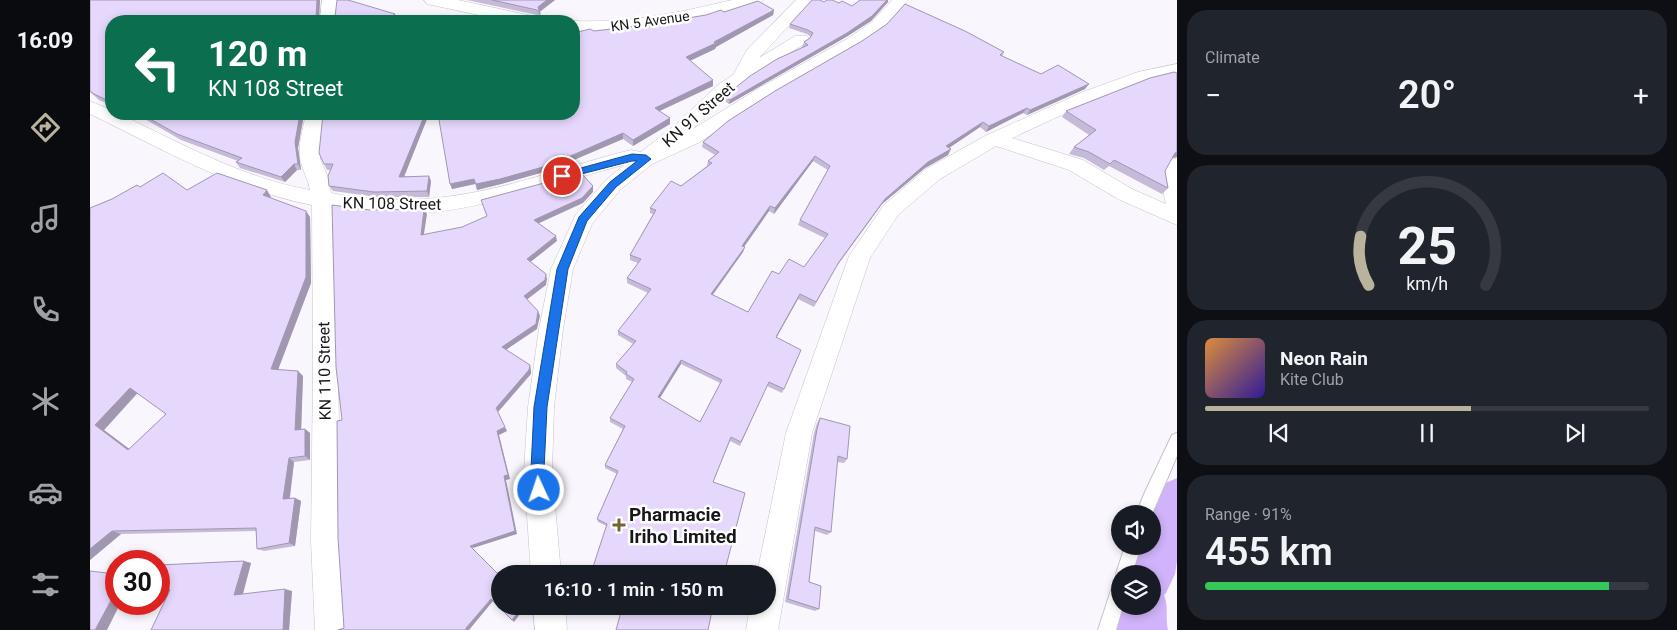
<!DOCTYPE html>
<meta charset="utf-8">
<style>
body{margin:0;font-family:Roboto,sans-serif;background:#20242c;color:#f1f3f6;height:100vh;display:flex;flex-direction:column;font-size:19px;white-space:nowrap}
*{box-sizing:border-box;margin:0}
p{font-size:16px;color:#9ea1a6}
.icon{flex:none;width:28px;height:28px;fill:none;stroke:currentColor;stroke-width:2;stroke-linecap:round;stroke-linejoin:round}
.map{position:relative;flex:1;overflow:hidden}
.sheet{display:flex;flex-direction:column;gap:10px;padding:10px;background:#0d0f14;width:500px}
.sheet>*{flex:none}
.guide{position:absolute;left:15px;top:15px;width:475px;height:105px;border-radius:20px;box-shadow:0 2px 8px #0003;background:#0b6e4f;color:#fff;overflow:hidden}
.fabs{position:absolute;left:1021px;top:505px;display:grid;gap:10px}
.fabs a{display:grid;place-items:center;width:50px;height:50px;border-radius:50%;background:#171b24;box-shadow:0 2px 8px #0003;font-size:25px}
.speed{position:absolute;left:15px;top:550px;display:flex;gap:10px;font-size:25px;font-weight:700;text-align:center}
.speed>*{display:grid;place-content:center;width:65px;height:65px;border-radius:50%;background:#171b24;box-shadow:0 2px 8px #0003;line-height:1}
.speed .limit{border:8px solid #d22;background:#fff;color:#111}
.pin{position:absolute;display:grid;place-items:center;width:42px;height:42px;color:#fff;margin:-21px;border:2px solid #fff;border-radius:50%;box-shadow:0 1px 5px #0007}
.me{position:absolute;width:55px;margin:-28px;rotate:357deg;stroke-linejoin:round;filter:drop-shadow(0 0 4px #0008)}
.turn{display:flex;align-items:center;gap:18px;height:105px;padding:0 20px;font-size:22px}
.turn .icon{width:65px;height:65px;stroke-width:2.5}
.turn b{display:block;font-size:35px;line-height:42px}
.big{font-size:38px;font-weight:600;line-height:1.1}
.sheet .tile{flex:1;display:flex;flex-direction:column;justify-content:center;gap:8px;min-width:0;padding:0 18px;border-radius:20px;background:#20242c}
.sheet .dial{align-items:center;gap:0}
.dial svg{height:130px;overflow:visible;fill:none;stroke:#363941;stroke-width:7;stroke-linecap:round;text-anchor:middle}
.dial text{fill:#f1f3f6;stroke:none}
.song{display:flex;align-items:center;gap:15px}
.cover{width:60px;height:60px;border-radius:8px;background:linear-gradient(135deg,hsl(30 70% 55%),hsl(250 70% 35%))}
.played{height:5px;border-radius:2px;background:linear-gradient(90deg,#b9b39e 60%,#363941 60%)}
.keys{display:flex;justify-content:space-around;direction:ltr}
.heat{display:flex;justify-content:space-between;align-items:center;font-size:28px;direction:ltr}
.charge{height:8px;border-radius:4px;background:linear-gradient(90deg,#34c759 91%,#363941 0)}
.trip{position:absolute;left:401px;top:565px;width:285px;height:50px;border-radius:25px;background:#171b24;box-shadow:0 2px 8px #0003;font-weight:600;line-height:50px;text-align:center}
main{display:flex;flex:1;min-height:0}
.dock{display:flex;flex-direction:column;width:90px;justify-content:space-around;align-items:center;background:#090b0e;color:#9ea1a6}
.dock .icon{width:35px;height:35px}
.dock .active{color:#b9b39e}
.dock b{font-size:22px;color:#f1f3f6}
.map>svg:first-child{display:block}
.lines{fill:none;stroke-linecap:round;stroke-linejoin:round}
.river{fill:#d0b3fa;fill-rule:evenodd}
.service-casing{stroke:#c5c3c9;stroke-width:2}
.minor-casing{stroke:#c5c3c9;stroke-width:1}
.secondary-casing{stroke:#c5c3c9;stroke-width:1}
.service{fill:#fff;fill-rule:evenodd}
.minor{fill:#fff;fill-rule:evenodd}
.secondary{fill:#fff;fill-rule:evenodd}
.wall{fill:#c6bad9;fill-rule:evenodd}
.shaded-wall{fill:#a197b0}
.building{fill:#e6d8fc;stroke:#a197b0;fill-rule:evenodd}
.route{fill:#1a73e8;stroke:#114b97}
.poi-dot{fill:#756432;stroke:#fff;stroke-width:2}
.labels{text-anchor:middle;stroke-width:5;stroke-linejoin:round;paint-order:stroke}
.far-street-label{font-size:14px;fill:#171619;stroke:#fff}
.street-label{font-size:16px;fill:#171619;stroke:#fff}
.near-poi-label{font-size:19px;font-weight:bold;fill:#171619;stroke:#fff;text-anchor:start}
</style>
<main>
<nav class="dock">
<b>16:09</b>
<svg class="icon active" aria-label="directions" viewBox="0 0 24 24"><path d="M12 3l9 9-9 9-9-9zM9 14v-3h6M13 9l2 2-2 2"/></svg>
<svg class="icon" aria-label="music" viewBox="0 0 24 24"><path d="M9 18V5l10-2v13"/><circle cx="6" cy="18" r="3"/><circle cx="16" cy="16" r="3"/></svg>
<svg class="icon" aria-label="phone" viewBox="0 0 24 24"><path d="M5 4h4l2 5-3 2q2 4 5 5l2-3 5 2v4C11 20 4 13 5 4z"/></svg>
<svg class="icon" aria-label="climate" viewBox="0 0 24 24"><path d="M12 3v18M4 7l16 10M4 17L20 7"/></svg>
<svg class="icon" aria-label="car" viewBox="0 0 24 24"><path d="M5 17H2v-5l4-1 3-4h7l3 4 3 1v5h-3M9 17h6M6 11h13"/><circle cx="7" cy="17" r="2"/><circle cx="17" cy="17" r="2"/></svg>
<svg class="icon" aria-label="filters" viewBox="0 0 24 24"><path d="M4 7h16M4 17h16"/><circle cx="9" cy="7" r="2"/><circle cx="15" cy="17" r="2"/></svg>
</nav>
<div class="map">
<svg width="1087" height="630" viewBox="0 0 1087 630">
<rect width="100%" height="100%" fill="#f9f6fd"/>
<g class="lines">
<path class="river" d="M1087,478V561L1085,574L1076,593L1074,595C1079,608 1075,616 1078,630H1020L1018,620L1030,586V606H1062V574H1029L1036,546H1062V514H1050L1069,486Z"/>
<g class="service-casing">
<path id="service" d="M1087,433V456L1062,514H1046L1055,492L1082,435Z
M1035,546H1051L1042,574H1030V606H1033L1026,630H1008L1022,587L1024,581L1028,580L1026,574Z"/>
</g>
<g class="minor-casing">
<path id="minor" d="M232,0H248L246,21H230Z
M706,0H722L669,58L705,36H717L719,39L717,42L658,79L641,92L603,129L671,87L757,39L782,22L802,0H818L794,28L769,45L683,95L608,143L562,164L530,190L502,224L483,269L473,329L464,407L462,471L471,574H441L434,471L438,407L449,329L461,269L486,214L516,180L534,165C432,191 352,229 243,208L248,370L251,541L257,630H225L221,541L223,370L222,205C143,190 72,149 0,114V101L21,110V114H29C91,143 152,178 220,190C218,179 212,169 210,159C208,145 213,128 216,114H234L230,144V159L238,177L241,193C271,199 302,201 333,199C404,195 472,167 541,150L551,152L584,126L629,84L643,75L657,50Z
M1087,64V74C1029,87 976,113 922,138L993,160L1042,189L1076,204L1070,178L1080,160L1087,158V225L1028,199L979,170L906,146L850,179L808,215L780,258L722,433L688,630H656L660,606H678V574H667L696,433L759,256L794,205L836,169L897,135L993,92L1048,72Z
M443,606H475L477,630H445Z"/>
</g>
<g class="secondary-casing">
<path id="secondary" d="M334,0H368L447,17L450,21H417L337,4Z
M642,0H673L670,4C608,19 548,35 484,32V21C540,23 588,13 642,0Z"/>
</g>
<use href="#service" class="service"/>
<use href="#minor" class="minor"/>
<use href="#secondary" class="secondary"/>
</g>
<path class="wall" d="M0,0H230L229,17L307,20L305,21H21V105L9,100L0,92Z
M377,0H465L450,12L451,16L449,17L447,15Z
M770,0H798V2L781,21L756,37L639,104L635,101V96L712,47L714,42L720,38L721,37L717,34L699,28L700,24L734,2L749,3L762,6Z
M684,10L683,15L626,47L625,49L600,61L623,86L570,111L580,124L543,146L533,139L479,162V165L411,184L387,190L385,184L362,189L504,31L555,25L634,12Z
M914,52L912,56L951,74L995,89L937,115L933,113L896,132L890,127L859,148L858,155L835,168L792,204L746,267L724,307L708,299L686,338L694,389L692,393L677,386L650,446L640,441L623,482L634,574H501V573L517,526L508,522L507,519L527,474L515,468V465L533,429L520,422V418L542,382L536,379V376L526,368V364L543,344L528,335V331L558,293L537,283V278L548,263L540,260V255L563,214L560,213V208L591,186L617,166L618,161L625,155L612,147L613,142ZM723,161L738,170L710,220L708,225L735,238L714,267L689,274L658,312L623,295L653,252L654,247L679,211L684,214ZM591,364L630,383L610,422L570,398Z
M1087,73V157L1081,158L1075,171L1078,188L1072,194L1019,166L1014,170L994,158L979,154L984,147L999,135L972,117L976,111Z
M41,114H214L208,148L211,170H207L195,182L150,168L146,162L148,161L91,140L46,114L44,115Z
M233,114H339L314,176L341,181L339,197H287L243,191L239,186L241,170H237L234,164Z
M50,187L181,197V198L220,217L221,283L188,370L208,371L213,376L211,429H215L220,433V460L204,462L200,498H205L211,501L205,546L174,551L167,549L166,531L31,534L0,560V208ZM48,393L76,414L39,449L14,430Z
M730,418L757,459L754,463L747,462L741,532L737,535L725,531L719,582L729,609L725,611L695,602L724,433L727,423Z
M154,561L161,563L153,594L202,591L199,630L79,593H69V565Z
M623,606L530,614L521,610L520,609Z"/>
<path class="shaded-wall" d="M227,0H230L229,21L226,17Z
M457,0H465L449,12L448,7Z
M797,0H798V2L781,21L756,37L639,104L640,100Z
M684,10L683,15L626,47L625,49L595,63L596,57Z
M305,14L307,20L305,21L298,19Z
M623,80V86L565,113V108Z
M999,84L995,89L937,115L940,110Z
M937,108L933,113L896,132L899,126Z
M210,114H214L208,148L211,170L208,164L205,142Z
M335,114H339L312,182L309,177Z
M580,118V124L543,146V140Z
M893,122L890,127L853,152L856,146Z
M533,133V139L479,162V165L411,184L387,190L386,184L476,158Z
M861,149L858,155L835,168L792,204L746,267L724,307L749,262L795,199L838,162Z
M1087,152V157L1078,159L1085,153Z
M725,156L723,161L684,214L685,208Z
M204,164L207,170L195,182L191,177Z
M339,176L341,181L339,197L337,191Z
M384,179L385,184L362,189L360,184Z
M503,186V192L493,203L445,225L444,220Z
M177,190L181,197L177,201L173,195Z
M680,206L679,211L651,251L652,246Z
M334,209L337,214L333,240L331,235Z
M216,211L220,217L221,283L186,375L181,369Z
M466,236L467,241L438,264L437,259Z
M655,247L653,252L620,298L621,294Z
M456,274L457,279L456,285L435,301L434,296Z
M710,294L708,299L684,342L686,337Z
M448,311L450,316L447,329L413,352L412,347Z
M591,360V364L568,401V397Z
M440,365L441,370V374L408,412L406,408Z
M208,371L213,376L211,434L205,430Z
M40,388L48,392L14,430L46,454L38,450L5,425Z
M415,427L417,431L409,435L420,479L416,480L427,534L383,548L380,546L414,476L407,431Z
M215,429L220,433V460L215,456Z
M199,458L204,462L199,503L193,499Z
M205,498L211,501L205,546L199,543Z
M22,531L31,534L0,560V549Z
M154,561L161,563L152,597L144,595Z
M195,589L202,591L199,630H193Z
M25,593H26V604H30L17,630H5Z
M401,599L403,601L379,630H376V628Z
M433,606H436L424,622L422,620Z"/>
<path class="building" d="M0,0H227L226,17H245L247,0H258L305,14L298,19L306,21H21V102L4,94L0,91Z
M402,0H457L448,7L450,14L447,10Z
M722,0H730L734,2L737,0H742L749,3L752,1L762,6L770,0H797L782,16L757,33L640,100L635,96L660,76L687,59L718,45L714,42L720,38L723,33L718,30L700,24Z
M668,1L684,10L624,42L626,43L596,57L623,80L565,108L580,118L543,140L533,133L476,158L478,160L410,179L386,184L384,179L360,184L348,114H484V33L500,29L504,31L555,25L616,15L631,10L634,12Z
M815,4L875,31L914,52L910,55L951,74L968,65L999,84L940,110L937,108L899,126L893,122L856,146L861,149L838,162L795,199L749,262L726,302L710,294L686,337L711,350L694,389L679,382L651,442L641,437L623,482L655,493L634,574H504L501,573L517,524L507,519L528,471L515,465L535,426L520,418L544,379L536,374L537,372L526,364L546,341L528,331L561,289L537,278L551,259L540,255L566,210L560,208L581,181L591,186L622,163L618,161L629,152L613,142L638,121L685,91L772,41L797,24ZM725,156L740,166L710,220L738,234L714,267L699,259L689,274L682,271L658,312L621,294L655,247L652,246L680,206L685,208ZM591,360L632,380L610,422L568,397Z
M407,16L449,17L451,16L453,21H401Z
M1084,72L1087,73V152L1085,153L1075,171L1078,188L1024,160L1020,164L999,152L984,147L1006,130L976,111L1060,78Z
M51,114H210L205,142L208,164H204L191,177L146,162L152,158L87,134Z
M233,114H335L309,177L339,176L337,191L284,192L239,186L238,176L243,164H234L229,153Z
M73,173L97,190L127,173L177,190L173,195L216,211V277L181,369L208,371L205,430L215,429V456L199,458L193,499L205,498L199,543L167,549L166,528L22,531L0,549V208L22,199L47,185L50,187ZM40,388L76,414L38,450L5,425Z
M491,173L503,186L492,198L444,220L466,236L437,259L456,274L455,280L434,296L448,311L446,324L412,347L440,365L439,370L406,408L415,427L407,431L418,475L414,476L425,531L380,546L410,576V606H433L422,620L401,599L376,628V630H248L254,628L248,538L247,421L252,420L246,367L242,205L280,210L334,209L331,235L372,227L397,216L391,200Z
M730,418L760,426L757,459L748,456L741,532L725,527L719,582L731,586L729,609L698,599L727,429Z
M154,561L144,595L195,589L193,630H61L80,590L69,591V565Z
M0,571L26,574V593H25L5,630H0Z
M521,606H623L618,630H526L531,612L520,609Z"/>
<path class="route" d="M542,154L556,155L561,159L526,187L497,221L478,269L457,407L454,470L456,490L454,495L449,497L444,495L441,470L444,407L467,269L489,217L520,182L547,161H542L472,179L468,176L469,174Z"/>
<path class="poi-dot" d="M526.5 517.5h5v5h5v5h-5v5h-5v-5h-5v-5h5z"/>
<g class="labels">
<g class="far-street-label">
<text transform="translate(560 21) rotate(-8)" y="5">KN 5 Avenue</text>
</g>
<g class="street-label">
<text transform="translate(608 114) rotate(-41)" y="6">KN 91 Street</text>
<text transform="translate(302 203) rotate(1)" y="6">KN 108 Street</text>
<text transform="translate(234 371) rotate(-91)" y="6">KN 110 Street</text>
</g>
<g class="near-poi-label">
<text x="539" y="521">Pharmacie<tspan x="539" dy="22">Iriho Limited</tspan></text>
</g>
</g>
</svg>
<div class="fabs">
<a><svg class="icon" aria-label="sound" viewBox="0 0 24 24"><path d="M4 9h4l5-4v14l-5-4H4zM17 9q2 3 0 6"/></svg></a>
<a><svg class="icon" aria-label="layers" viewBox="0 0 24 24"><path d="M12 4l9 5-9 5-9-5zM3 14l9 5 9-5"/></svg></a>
</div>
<div class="speed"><div class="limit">30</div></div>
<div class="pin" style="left:472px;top:176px;background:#d93025"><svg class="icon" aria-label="arrive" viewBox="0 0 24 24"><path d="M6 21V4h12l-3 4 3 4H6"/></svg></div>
<svg class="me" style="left:449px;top:490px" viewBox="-20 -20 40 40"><circle r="17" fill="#1a73e8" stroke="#fff" stroke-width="3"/><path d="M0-11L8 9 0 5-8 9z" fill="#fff"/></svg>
<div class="trip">16:10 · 1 min · 150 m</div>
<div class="guide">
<div class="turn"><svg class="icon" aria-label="left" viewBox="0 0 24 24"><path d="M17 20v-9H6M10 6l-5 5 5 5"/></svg><div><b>120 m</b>KN 108 Street</div></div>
</div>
</div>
<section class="sheet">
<div class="tile"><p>Climate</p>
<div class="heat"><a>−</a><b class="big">20°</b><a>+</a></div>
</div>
<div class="tile dial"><svg viewBox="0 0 100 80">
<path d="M14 69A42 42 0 1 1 86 69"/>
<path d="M14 69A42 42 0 0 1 9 39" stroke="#b9b39e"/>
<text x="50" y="56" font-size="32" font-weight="700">25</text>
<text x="50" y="72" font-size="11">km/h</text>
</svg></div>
<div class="tile">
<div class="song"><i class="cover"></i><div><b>Neon Rain</b><p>Kite Club</p></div></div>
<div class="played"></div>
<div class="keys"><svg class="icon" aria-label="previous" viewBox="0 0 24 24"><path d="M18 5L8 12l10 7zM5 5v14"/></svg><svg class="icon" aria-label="pause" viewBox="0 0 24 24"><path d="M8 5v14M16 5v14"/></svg><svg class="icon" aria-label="next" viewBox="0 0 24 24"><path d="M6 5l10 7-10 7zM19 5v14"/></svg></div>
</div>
<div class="tile"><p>Range · 91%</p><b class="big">455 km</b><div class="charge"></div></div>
</section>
</main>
